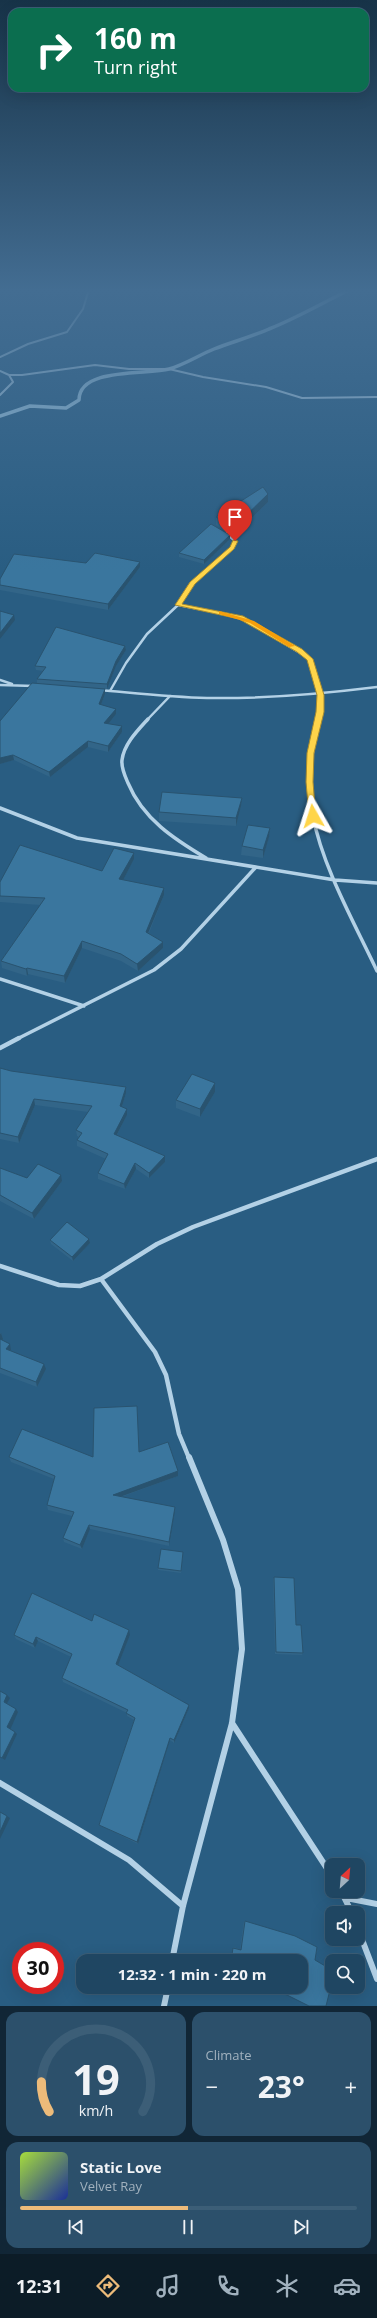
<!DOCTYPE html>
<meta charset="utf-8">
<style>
body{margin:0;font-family:"Open Sans",sans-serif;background:#2c506b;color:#f1f3f6;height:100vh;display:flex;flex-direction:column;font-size:15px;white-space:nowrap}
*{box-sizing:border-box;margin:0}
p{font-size:13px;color:#a1b1be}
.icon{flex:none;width:22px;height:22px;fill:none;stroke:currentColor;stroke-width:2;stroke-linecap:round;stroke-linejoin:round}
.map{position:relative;height:2006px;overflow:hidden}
.panel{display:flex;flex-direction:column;gap:6px;padding:6px;background:#112636;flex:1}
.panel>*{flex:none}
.guide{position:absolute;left:8px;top:8px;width:361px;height:84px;border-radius:12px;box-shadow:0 4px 16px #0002,0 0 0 1px #3c5e77;background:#0b6e4f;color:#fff;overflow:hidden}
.needle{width:26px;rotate:26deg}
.controls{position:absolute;left:325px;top:1858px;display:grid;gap:8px}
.controls a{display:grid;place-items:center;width:40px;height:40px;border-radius:8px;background:#1f4662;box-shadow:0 4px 16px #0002,0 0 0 1px #3c5e77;font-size:20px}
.speed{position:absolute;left:12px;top:1942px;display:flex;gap:8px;font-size:20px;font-weight:700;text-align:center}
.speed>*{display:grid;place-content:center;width:52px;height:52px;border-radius:50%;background:#1f4662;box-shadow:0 4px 16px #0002,0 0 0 1px #3c5e77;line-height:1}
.speed .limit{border:6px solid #d22;background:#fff;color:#111}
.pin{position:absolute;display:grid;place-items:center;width:34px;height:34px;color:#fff;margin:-41px -17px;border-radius:50% 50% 50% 0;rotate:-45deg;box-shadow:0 0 4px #0007}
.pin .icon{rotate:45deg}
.me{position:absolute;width:44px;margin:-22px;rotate:354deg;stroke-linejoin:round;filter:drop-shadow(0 0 3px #0008)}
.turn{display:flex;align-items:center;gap:14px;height:84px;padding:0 20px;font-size:18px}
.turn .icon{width:52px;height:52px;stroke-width:2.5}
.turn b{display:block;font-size:28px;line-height:34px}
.big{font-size:30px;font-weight:700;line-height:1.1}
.panel .card{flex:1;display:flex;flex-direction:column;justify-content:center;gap:6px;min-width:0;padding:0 14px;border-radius:12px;background:#2c506b}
.panel .dial{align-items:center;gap:0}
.dial svg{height:104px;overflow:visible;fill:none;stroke:#3c5e77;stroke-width:7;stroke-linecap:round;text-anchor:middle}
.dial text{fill:#f1f3f6;stroke:none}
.song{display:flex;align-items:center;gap:12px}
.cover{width:48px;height:48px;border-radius:6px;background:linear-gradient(135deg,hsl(80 70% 55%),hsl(230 70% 35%))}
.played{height:4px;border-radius:2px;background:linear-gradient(90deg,#edbb7a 50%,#3c5e77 50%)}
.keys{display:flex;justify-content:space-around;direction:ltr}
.heat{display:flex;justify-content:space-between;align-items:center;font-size:22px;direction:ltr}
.panel .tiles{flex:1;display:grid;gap:6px;grid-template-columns:1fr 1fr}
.card:last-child{grid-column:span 2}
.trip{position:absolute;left:76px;top:1954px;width:232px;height:40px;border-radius:12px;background:#1f4662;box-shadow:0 4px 16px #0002,0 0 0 1px #3c5e77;font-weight:700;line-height:40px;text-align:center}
.menu{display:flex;height:64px;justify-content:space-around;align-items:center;background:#0c1c27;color:#a1b1be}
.menu .icon{width:28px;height:28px}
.menu .active{color:#edbb7a}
.menu b{font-size:18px;color:#f1f3f6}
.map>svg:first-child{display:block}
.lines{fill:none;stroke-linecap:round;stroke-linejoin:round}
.stream{stroke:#a7cee6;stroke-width:3.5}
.minor-far4{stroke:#b3d1e6;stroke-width:2}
.minor-far3{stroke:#b3d1e6;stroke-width:2.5}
.minor-far2{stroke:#b3d1e6;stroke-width:3.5}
.minor-far1{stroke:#b3d1e6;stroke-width:4.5}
.minor{stroke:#b3d1e6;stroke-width:6}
.wall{fill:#326588}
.shaded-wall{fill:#29536f}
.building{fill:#3a769e;stroke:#29536f}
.route{fill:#ffd54a;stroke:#a68a30}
.slow{fill:#f59e0b}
</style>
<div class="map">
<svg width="377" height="2006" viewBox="0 0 377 2006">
<rect width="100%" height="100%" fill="#295d82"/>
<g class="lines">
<path class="stream" d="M0,416L30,406L66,408L79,400C79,367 147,375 169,369C184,365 199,355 214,349C232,342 251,337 269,329C297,318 324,302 351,289"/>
<path class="minor-far4" d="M0,357L28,344L67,332L83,309L89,289
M0,371L9,375H22L95,365L129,369H169L203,377L266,387L302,398L377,397
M0,395L13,382L9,375"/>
<path class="minor-far3" d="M178,605L241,617L310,659L321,695L318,720
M0,680L12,684
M0,685L34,686
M100,690C135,693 171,697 207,698C264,699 321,694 377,687
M110,691L126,663L147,634L178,605L192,583L232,548L235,541L226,533
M147,720L170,696"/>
<path class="minor-far2" d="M148,719C138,730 124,744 122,760C121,768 125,776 128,783C143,819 174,839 206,858
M319,719C311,751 307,783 313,816C322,866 355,924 377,971
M0,808L77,838L335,880L377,883
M0,979L84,1006
M17,1039L154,970L181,949L256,867"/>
<path class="minor-far1" d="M0,1048L19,1038
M0,1266L59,1285L80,1286L101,1279L157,1244L193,1227L377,1159
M101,1279L155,1352L166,1375L179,1434L189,1458"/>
<path class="minor" d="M232,1723L332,1876
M0,1783L129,1860L183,1906
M341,1891L352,1913
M346,1898L377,1904
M358,1929L377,1979
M172,1961L183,1906L232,1723L242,1649L238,1589L223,1540L189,1457
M164,2006L168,1987"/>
</g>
<path class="wall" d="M268,494V502L234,535L216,525V517Z
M230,535V539L204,564L179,557V553Z
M140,562V567L108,610L0,590V585L86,563Z
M125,646L126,650L116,666L107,689H105V694L101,705L116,714L108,724L122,732L108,752L88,747L50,777L14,760L0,764V721L37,684V679L43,671L36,670L35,666Z
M242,798L241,806L236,826L159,821V812Z
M270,828L269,837L263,858L241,855L242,846Z
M134,859L123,880L164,895L149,933L163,942V948L138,971L121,961L82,948L65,983L28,974L27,976L2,968L1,961L40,905L0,902V882L102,871Z
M0,1068L11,1071L126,1093L122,1107L127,1115L117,1135L165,1162L149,1178L136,1169L125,1189L98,1179V1173L106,1159L77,1146V1140L79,1137L77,1136L76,1130L88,1112L35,1105L19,1143L0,1139Z
M215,1083V1092L200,1117L176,1108V1100Z
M0,1168L27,1178L62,1181L34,1219L0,1201Z
M89,1239L90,1243L73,1261L51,1244L50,1240Z
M0,1333H1L3,1339L2,1340L11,1350V1351L46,1369L37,1387L0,1373Z
M137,1406L139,1452L178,1471V1476L121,1497L175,1507V1511L169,1546L90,1529L82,1549L64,1542L63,1538L72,1516L48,1510L47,1505L54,1479L11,1462L9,1457H93Z
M183,1552L181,1573L158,1570V1568Z
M274,1577L296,1625L303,1653L302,1655L275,1654L273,1579Z
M92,1621L130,1635L118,1665L189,1705V1708L174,1743L170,1740L138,1844L101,1826L99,1825L134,1720L127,1716V1713L63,1682L62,1678L71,1657L38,1641L35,1648L16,1639L14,1635Z
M244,1921H245L301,1961H231L233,1947L240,1949Z"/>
<path class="shaded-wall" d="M268,494V502L234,535V527Z
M230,535V539L204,564V560Z
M140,562V567L108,610V604Z
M14,615L15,620L0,639V633Z
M125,646L126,650L116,666L107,689V684L116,661Z
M105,689V694L99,710V704Z
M116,709V714L105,728L104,723Z
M122,726V732L108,752V746Z
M88,741V747L50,777L49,772Z
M13,755L14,760L0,764V758Z
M242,798L241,806L236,826V818Z
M270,828L269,837L263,858V850Z
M134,853V859L120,886L119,879Z
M164,888V895L146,938V932Z
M82,941V948L65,983L64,976Z
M163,942V948L138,971L137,964Z
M27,968L28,974L27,976L26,969Z
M215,1083V1092L200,1117V1109Z
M126,1087V1093L120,1113V1106Z
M34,1099L35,1105L19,1143L18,1137Z
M127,1109V1115L114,1140V1134Z
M165,1156V1162L149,1178V1173Z
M135,1163L136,1169L125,1189L124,1184Z
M61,1175L62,1181L34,1219L32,1213Z
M89,1239L90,1243L73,1261L72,1257Z
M1,1333L3,1339L0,1343V1334Z
M10,1344L11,1350L8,1354L6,1349Z
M44,1364L46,1369L37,1387L36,1382Z
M178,1471V1476L114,1499L113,1495Z
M175,1507V1511L169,1546V1542Z
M89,1525L90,1529L82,1549L80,1545Z
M129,1630L130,1635L117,1668L116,1664Z
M36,1637L38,1641L35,1648L33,1644Z
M7,1695L10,1698L6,1705L4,1702Z
M189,1705V1708L174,1743V1740Z
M16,1709L18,1712L10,1730L7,1727Z
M15,1732L17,1734L5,1760L2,1758Z
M170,1738V1740L138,1844L137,1842Z
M0,1812L10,1818L0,1839Z"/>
<path class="building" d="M263,487L268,494L234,527L216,517Z
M211,524L230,535L204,560L179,553Z
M95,553L140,562L108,604L0,585V579L14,554L86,563Z
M0,611L14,615L0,633Z
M56,627L125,646L116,661L107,684L37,679L46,667L35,666Z
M32,683L105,689L99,704L116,709L104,723L122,726L108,746L88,741L49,772L13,755L0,758V721Z
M162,792L242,798L236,818L159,812Z
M248,825L270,828L263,850L242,846Z
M20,845L102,871L114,848L134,853L119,879L164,888L146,932L163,942L137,964L121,954L82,941L64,976L27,968L26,969L1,961L45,898L0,896V882Z
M0,1068L11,1071L126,1087L120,1106L127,1109L114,1134L165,1156L149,1173L135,1163L124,1184L98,1173L108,1154L77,1140L82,1133L76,1130L92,1106L34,1099L18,1137L0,1133Z
M192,1074L215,1083L200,1109L176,1100Z
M38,1164L61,1175L32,1213L0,1195V1168L27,1178Z
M67,1222L89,1239L72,1257L50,1240Z
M0,1339L10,1344L6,1349L44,1364L36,1382L0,1368Z
M137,1406L139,1452L168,1442L178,1471L113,1495L175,1507L169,1542L89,1525L80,1545L63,1538L74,1512L47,1505L55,1476L9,1457L22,1429L93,1457L94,1408Z
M161,1549L183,1552L181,1571L158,1568Z
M274,1577L294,1578L296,1625H301L303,1653L276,1652Z
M32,1593L92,1621L94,1614L129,1630L116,1664L189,1705L174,1740L170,1738L137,1842L99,1825L135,1718L126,1713L128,1710L62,1678L72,1654L36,1637L33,1644L14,1635Z
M0,1691L7,1695L4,1702L16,1709L7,1727L15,1732L2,1758L0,1757Z
M0,1812L7,1816L0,1832Z
M245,1921L295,1936L317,1947L315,1960L332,1970V1982L326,2006H309L287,1995L259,1987H301V1961H231L233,1948L241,1950Z"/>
<linearGradient id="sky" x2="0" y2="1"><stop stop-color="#173348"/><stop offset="0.51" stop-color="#436d92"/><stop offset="1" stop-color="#436d92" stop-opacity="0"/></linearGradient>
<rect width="377" height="570" fill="url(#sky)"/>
<path class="route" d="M233,540L238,541L234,549L195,584L182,604L243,616L302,649L313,659L324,695V712L314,753L313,782L316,818L309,816L306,782L307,753L316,712L317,695L307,660L297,652L239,619L175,605L190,582L230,547Z"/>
<path class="slow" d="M219,611L254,621L295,646L289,647L250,623L219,614Z"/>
</svg>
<div class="controls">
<a><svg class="needle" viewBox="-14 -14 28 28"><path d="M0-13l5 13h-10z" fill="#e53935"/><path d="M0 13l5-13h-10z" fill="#a1b1be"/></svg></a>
<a><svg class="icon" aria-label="sound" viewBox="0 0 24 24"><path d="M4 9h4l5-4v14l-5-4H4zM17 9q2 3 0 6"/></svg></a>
<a><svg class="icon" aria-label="search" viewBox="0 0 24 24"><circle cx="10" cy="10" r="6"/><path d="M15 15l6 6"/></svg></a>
</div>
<div class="speed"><div class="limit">30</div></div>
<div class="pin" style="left:235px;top:541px;background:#d93025"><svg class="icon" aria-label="arrive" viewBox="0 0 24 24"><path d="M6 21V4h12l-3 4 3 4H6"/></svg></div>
<svg class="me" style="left:313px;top:816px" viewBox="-20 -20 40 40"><path d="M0-17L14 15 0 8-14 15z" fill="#ffd54a" stroke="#fff" stroke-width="4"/></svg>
<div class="trip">12:32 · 1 min · 220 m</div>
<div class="guide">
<div class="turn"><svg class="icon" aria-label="right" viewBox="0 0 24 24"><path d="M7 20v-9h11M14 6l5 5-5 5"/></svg><div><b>160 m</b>Turn right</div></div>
</div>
</div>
<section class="panel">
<div class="tiles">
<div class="card dial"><svg viewBox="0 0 100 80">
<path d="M14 69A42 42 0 1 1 86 69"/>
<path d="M14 69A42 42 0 0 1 8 46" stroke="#edbb7a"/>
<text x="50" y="56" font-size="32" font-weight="700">19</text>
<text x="50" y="72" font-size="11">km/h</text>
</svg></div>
<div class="card"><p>Climate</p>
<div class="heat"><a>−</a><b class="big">23°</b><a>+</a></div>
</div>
<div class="card">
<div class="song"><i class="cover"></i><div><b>Static Love</b><p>Velvet Ray</p></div></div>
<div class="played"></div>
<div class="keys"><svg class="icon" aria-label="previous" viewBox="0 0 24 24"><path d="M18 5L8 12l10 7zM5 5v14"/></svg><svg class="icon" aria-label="pause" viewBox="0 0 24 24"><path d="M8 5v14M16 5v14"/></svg><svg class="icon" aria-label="next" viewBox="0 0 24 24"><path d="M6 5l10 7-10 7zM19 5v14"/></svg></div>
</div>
</div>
</section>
<nav class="menu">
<b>12:31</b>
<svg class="icon active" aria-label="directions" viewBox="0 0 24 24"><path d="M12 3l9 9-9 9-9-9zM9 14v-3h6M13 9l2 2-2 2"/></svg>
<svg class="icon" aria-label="music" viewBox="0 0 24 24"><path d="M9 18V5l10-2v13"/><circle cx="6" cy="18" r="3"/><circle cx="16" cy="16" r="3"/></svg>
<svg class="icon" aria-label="phone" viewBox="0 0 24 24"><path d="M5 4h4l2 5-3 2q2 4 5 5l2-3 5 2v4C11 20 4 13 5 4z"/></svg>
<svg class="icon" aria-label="climate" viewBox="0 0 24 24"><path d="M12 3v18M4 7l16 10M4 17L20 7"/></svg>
<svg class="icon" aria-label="car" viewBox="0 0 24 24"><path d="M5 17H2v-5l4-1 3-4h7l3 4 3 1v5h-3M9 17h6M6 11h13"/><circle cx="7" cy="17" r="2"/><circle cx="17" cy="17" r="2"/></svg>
</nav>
